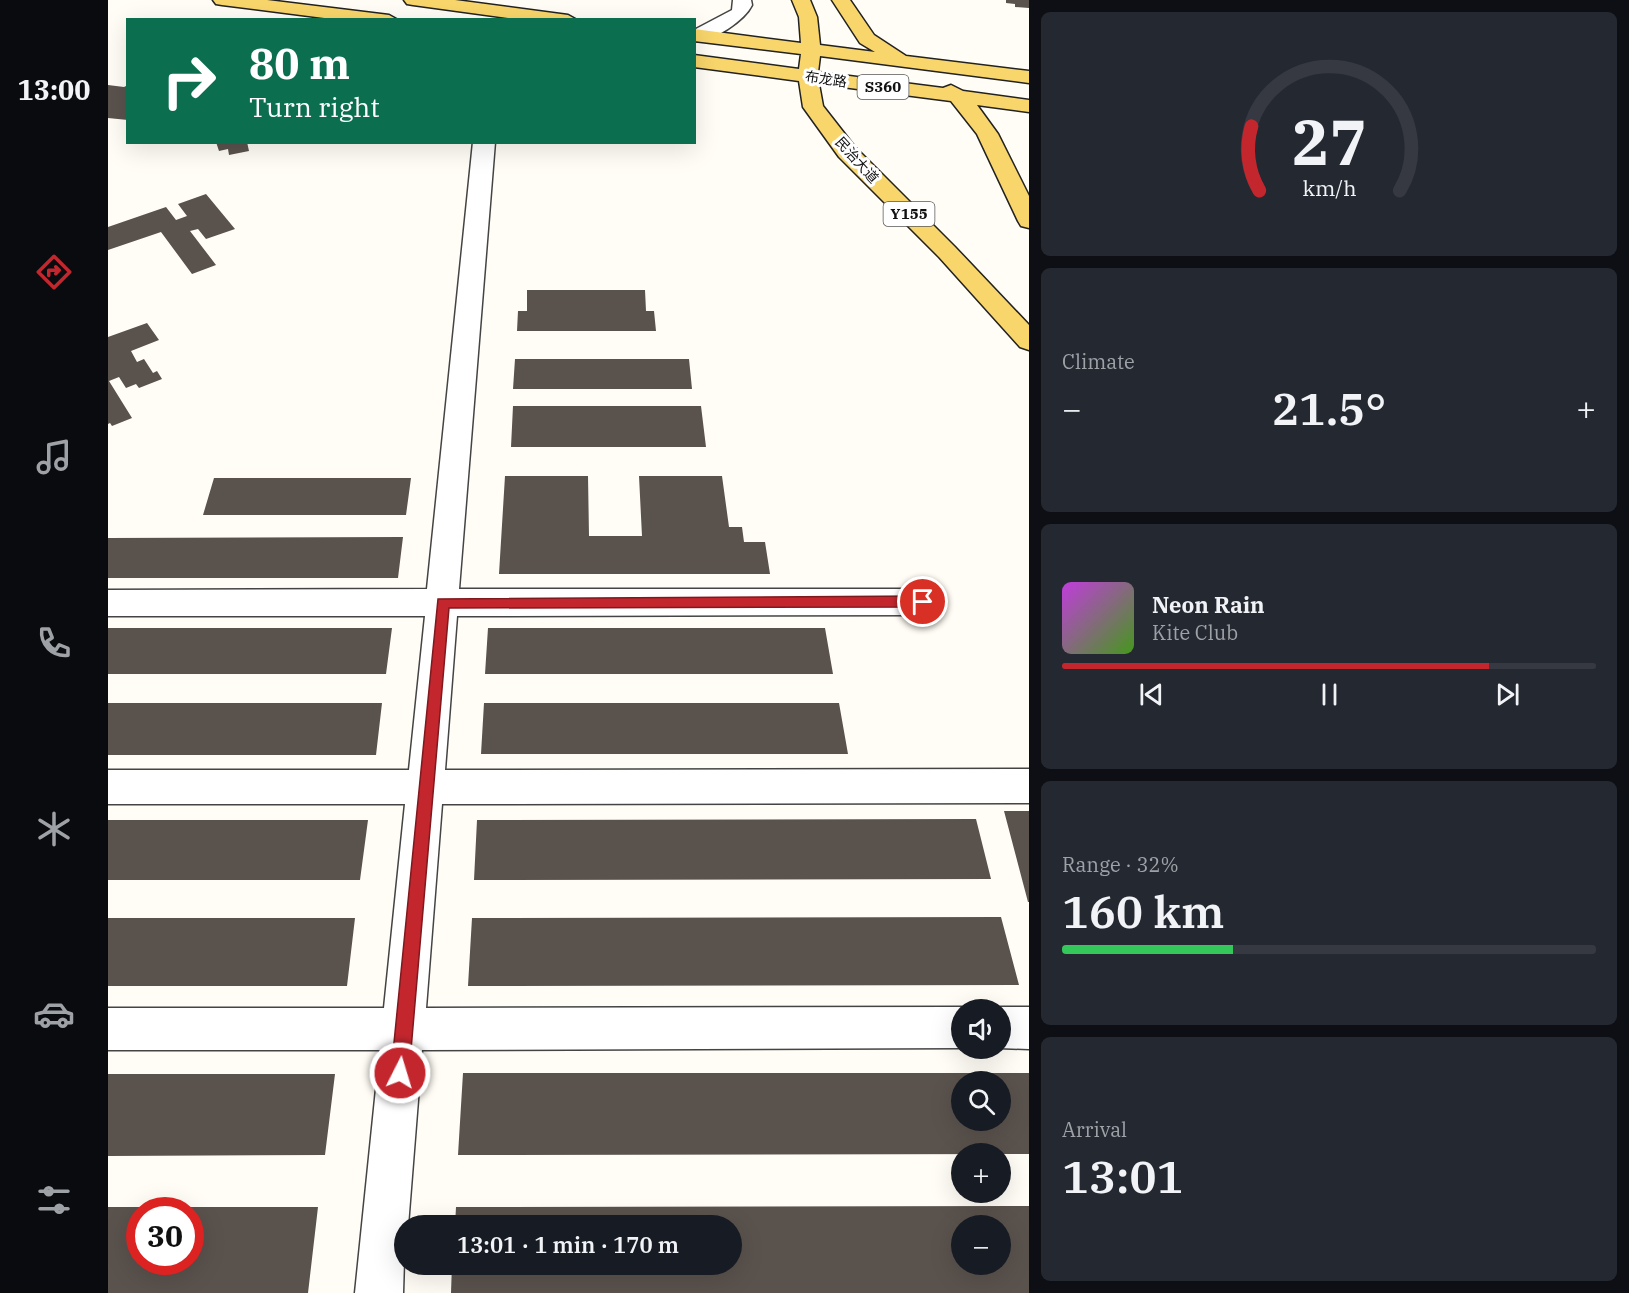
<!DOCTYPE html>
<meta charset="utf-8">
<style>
body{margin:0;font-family:"IBM Plex Serif","Noto Sans SC",serif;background:#242831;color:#f1f3f6;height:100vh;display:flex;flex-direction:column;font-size:22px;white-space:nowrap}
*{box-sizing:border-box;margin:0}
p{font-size:20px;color:#9ea1a6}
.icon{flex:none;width:33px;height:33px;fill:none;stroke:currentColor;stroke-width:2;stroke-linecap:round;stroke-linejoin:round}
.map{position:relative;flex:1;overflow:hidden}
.panel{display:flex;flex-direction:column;gap:12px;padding:12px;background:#0d0f14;width:600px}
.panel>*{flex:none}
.hud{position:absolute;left:18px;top:18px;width:570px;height:126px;border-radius:0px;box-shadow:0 6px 24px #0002;background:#0b6e4f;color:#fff;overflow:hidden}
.tools{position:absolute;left:843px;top:999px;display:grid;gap:12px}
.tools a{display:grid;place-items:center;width:60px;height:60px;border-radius:50%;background:#171b24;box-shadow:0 6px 24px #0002;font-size:30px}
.speed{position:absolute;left:18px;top:1197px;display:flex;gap:12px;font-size:30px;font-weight:700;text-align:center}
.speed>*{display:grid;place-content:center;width:78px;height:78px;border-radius:50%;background:#171b24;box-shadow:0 6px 24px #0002;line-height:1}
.speed .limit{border:9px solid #d22;background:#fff;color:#111}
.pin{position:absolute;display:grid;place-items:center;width:51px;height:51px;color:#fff;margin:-26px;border:3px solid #fff;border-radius:50%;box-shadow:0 2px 6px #0007}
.me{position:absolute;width:66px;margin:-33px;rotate:5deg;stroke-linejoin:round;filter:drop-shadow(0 0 4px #0008)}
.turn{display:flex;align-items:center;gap:21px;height:126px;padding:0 24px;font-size:27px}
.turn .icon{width:78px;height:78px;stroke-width:2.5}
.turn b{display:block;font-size:42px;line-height:51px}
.big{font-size:45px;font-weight:600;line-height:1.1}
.panel .tile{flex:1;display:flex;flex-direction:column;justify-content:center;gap:9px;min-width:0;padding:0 21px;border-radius:9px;background:#242831}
.panel .dial{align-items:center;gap:0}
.dial svg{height:156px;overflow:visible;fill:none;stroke:#363941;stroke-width:7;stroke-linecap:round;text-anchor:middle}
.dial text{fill:#f1f3f6;stroke:none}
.song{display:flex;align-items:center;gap:18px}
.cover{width:72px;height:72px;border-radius:9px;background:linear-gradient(135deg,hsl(290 70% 55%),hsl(100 70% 35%))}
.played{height:6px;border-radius:3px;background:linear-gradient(90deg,#c4262e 80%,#363941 80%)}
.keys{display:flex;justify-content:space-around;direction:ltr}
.heat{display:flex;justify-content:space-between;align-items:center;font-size:33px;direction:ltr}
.charge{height:9px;border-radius:4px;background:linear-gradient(90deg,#34c759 32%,#363941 0)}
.trip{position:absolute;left:286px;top:1215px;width:348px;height:60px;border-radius:30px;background:#171b24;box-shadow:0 6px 24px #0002;font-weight:600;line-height:60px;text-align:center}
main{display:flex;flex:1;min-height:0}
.tabs{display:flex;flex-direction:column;width:108px;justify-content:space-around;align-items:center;background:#090b0e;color:#9ea1a6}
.tabs .icon{width:42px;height:42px}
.tabs .on{color:#c4262e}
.tabs b{font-size:27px;color:#f1f3f6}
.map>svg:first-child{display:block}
.building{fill:#5a524d;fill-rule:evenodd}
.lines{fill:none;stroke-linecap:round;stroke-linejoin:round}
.minor-casing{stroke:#444;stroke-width:3}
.major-casing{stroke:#222;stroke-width:3}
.minor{fill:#fff;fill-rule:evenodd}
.major{fill:#f9d66b;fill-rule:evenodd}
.route{fill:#c4262e;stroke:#7f191e;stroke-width:1.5}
.labels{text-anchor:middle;stroke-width:6;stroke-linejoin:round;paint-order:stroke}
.far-street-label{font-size:14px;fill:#111;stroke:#fff}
.shield{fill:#fff;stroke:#585858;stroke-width:1.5}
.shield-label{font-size:15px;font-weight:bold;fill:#111}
</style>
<main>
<nav class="tabs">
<b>13:00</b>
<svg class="icon on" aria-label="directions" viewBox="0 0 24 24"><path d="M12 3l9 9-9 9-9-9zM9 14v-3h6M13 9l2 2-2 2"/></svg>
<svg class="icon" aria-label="music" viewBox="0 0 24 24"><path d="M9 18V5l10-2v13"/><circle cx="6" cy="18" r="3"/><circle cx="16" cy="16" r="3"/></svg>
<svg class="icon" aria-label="phone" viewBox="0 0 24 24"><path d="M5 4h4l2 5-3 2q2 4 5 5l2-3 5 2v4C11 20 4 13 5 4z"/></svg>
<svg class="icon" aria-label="climate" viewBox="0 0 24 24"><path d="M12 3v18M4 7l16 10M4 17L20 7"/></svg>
<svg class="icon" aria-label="car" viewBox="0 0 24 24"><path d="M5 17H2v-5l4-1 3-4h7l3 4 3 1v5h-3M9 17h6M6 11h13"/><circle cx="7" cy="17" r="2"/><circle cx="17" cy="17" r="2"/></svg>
<svg class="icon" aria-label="filters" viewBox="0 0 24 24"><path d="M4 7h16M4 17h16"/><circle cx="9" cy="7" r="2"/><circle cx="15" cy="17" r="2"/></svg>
</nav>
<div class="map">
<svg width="921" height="1293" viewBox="0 0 921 1293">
<rect width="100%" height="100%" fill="#fffdf5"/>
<path class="building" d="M898,0H921V8L907,7V4L898,3Z
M0,85L16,87L20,85V120L0,118Z
M108,142H139L141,151L121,155L120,149L111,151Z
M98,194L127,229L98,239L90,229L82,231L108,265L84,274L53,232L0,250V227L58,207L68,220L79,216L70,204Z
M419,290H537L538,311H546L548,331H409L410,311H419Z
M39,323L51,340L23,351L29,362L36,359L45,373L49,371L54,379L31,388L28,384L18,388L11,377L1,381L24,418L4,426L2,423L0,424V337Z
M407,359H581L584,389H405Z
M405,406H593L598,447H403Z
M397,476H480L481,536H534L531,476H614L621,527H634L636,542H657L662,574H391Z
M106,478H303L298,515H95Z
M295,537L290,578H0V538Z
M0,628H284L278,674H0Z
M380,628H717L725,674H377Z
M0,703H274L268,755H0Z
M376,703H731L740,754H373Z
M896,811H921V902H920Z
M868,819L883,879L366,880L369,820Z
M0,820H260L252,880H0Z
M893,917L911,985L360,986L364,918Z
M0,918H247L239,986H0Z
M355,1073H921V1154L350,1155ZM854,1082H892V1120H854Z
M0,1074H227L217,1155L0,1156Z
M921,1206V1293H343L344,1264H624V1226H347L348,1207ZM854,1226H892V1264H854Z
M0,1207H210L200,1293H0ZM32,1210H82V1262H32Z"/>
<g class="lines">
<g class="minor-casing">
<path id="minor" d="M625,0H643L644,5C637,20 604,43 586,41V30L624,10Z
M365,142H387L351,589H815L826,593L831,602L826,611L815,615L349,616L337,770L921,769V803L334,804L318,1008L854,1007L860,1010H854L855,1048L314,1050L300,1226H297L295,1293H247L272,1050H0V1008H276L297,804H0V770H301L317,616H0V590L319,589Z
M892,1007H921V1049L891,1048L892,1010H886Z"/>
</g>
<g class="major-casing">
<path id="major" d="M105,0H159L281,15L290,20H232L114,5L108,4Z
M296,0H347L460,15L469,20H414L305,5L299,4Z
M684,0H702L709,17L712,45L767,52L752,43L724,0H742L766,35L798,56L921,71V83L712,56L710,72L835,88L843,85L855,91L921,100V112L869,105L890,134L921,196V228L913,226L910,221L869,134L843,101L711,84L715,106L747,147L847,247L921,325V350L912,347L831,257L731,157L695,107L691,81L586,67V55L691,69L693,54L586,41V29L693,43L691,17Z"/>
</g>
<use href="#minor" class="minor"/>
<use href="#major" class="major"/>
</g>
<path class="route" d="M815,596L821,602L815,607L341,608L301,1073L298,1079L292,1082L285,1079L283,1073L330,599Z"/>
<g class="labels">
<g class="far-street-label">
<text transform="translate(718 79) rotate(8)" y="5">布龙路</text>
<text transform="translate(749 160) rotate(48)" y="5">民治大道</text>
</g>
<g class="shield">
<rect x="749.5" y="75" width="51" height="24" rx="4.5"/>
<rect x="775.5" y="202" width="51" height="24" rx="4.5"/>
</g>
<g class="shield-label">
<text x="775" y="92">S360</text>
<text x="801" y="219">Y155</text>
</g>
</g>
</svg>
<div class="tools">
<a><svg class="icon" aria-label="sound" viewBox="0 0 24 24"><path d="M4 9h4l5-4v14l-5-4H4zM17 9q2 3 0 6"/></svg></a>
<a><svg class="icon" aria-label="search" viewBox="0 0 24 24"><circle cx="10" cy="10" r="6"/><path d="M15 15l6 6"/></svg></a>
<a>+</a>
<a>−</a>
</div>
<div class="speed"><div class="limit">30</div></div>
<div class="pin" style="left:815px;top:602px;background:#d93025"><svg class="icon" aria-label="arrive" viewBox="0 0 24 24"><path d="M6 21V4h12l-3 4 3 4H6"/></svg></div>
<svg class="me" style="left:292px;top:1073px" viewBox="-20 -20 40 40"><circle r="17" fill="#c4262e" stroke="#fff" stroke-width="3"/><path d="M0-11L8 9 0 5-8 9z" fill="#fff"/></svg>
<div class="trip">13:01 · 1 min · 170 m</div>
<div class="hud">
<div class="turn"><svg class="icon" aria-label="right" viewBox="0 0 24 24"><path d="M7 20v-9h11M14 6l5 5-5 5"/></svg><div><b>80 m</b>Turn right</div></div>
</div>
</div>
<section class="panel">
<div class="tile dial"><svg viewBox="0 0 100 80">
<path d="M14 69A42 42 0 1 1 86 69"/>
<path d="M14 69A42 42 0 0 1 10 36" stroke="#c4262e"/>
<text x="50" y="56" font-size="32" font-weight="700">27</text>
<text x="50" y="72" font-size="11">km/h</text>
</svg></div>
<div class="tile"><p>Climate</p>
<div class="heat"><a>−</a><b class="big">21.5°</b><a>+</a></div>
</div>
<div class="tile">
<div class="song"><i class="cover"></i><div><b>Neon Rain</b><p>Kite Club</p></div></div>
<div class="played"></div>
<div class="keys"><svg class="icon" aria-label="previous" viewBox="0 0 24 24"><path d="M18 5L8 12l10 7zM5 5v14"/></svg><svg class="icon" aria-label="pause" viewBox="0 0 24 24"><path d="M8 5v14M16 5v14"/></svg><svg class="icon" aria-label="next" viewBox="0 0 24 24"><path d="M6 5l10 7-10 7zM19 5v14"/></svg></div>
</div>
<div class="tile"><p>Range · 32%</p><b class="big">160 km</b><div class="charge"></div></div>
<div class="tile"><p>Arrival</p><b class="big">13:01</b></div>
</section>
</main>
